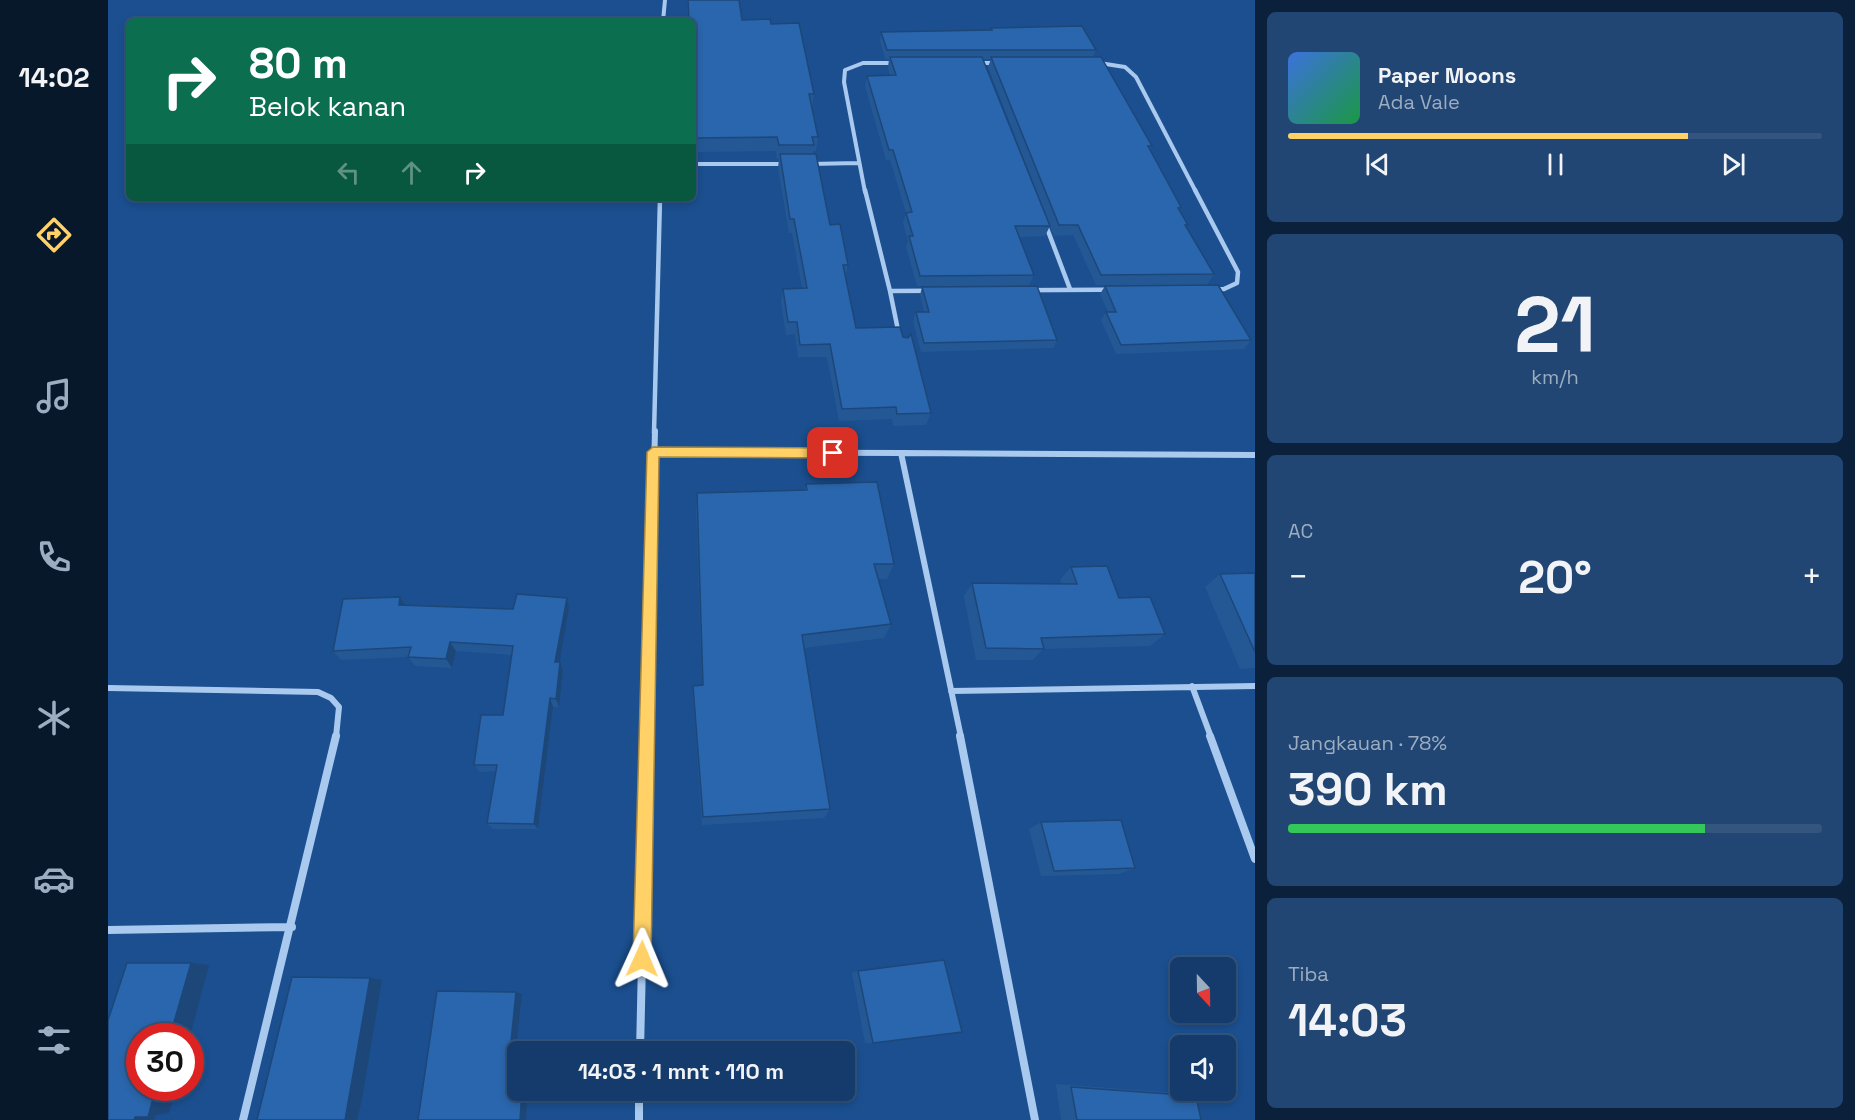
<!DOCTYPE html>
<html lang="id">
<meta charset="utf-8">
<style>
body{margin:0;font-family:"Space Grotesk",sans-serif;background:#214673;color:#f1f3f6;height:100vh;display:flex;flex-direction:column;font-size:22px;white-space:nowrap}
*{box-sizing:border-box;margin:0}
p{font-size:20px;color:#9dadc1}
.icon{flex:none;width:33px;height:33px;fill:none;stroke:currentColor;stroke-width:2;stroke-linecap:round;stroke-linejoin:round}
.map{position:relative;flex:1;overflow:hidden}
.side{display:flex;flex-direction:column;gap:12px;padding:12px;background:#0b203b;width:600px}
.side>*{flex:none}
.top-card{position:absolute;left:18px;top:18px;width:570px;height:183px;border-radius:9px;box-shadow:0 3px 9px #0003,0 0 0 2px #33557e;background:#0b6e4f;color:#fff;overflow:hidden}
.needle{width:39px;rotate:158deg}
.tools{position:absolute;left:1062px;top:957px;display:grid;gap:12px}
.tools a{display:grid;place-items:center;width:66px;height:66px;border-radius:9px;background:#143b6b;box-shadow:0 3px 9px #0003,0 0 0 2px #33557e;font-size:30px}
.speed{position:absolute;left:18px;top:1023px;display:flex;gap:12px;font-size:30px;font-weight:700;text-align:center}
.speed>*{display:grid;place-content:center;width:78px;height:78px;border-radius:50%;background:#143b6b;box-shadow:0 3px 9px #0003,0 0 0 2px #33557e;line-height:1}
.speed .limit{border:9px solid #d22;background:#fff;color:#111}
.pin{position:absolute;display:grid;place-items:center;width:51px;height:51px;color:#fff;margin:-26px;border-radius:12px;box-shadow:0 3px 9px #0006}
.me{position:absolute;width:66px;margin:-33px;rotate:1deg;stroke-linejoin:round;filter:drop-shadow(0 0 4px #0008)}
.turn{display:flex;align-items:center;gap:21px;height:126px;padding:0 24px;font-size:27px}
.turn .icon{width:78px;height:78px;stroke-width:2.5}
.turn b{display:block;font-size:42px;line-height:51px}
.lanes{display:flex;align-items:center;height:57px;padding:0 24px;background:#0003;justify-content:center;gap:30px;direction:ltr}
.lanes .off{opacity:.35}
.big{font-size:45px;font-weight:600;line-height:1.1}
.side .tile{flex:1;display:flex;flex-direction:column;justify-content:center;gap:9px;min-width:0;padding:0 21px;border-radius:9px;background:#214673}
.side .dial{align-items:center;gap:0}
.dial b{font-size:78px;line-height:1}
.song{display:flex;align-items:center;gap:18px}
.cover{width:72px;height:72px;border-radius:9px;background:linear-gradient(135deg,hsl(220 70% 55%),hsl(140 70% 35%))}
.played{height:6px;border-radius:3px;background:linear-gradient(90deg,#ffd166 75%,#33557e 75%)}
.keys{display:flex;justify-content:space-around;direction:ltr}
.heat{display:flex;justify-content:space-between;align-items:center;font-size:33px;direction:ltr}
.charge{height:9px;border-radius:4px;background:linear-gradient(90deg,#34c759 78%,#33557e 0)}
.trip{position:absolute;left:399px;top:1041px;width:348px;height:60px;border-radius:9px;background:#143b6b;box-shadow:0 3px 9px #0003,0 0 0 2px #33557e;font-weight:600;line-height:60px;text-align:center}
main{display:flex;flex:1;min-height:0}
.menu{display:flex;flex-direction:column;width:108px;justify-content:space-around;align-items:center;background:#08182b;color:#9dadc1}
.menu .icon{width:42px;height:42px}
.menu .selected{color:#ffd166}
.menu b{font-size:27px;color:#f1f3f6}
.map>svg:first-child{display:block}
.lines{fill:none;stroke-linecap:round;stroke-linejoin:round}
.minor-far3{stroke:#a9c9ee;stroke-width:4}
.minor-far2{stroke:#a9c9ee;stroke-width:4.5}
.minor-far1{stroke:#a9c9ee;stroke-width:6}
.minor{stroke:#a9c9ee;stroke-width:8}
.wall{fill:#245895}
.shaded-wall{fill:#1d4779}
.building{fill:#2a66ad;stroke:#1d4779;stroke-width:1.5}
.route{fill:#ffd166;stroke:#a68842;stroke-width:1.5}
</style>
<main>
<nav class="menu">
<b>14:02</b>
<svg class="icon selected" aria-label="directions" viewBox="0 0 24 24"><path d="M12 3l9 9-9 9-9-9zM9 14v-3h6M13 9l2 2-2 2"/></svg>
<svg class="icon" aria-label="music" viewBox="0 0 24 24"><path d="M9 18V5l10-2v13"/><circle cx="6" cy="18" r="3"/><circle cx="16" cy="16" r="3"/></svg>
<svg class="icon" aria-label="phone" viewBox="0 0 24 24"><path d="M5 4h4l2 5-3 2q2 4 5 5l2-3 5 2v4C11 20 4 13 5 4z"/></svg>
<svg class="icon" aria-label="climate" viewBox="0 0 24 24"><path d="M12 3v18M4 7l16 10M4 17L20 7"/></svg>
<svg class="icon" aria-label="car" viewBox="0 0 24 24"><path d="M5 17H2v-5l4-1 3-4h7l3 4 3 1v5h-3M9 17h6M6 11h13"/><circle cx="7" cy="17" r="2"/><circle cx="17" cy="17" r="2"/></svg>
<svg class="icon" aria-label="filters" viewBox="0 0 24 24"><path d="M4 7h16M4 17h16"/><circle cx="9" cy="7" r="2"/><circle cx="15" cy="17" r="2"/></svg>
</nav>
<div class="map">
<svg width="1147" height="1120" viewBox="0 0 1147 1120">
<rect width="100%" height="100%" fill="#1b4f8f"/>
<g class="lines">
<path class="minor-far3" d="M555,21L557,0
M585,164H677
M702,164L750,163
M757,192L736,82L737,70L755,63H991L1017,67L1028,77L1088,192"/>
<path class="minor-far2" d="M757,190L782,291L1116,289L1129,283L1130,272L1087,190
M937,223L962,289
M782,291L791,335
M546,433L552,198"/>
<path class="minor-far1" d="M545,452L793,453L853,737
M793,453L1147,455
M1084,686L1103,737
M0,688L210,692L223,698L231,707L228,737
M843,691L1147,686
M539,737L547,431"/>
<path class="minor" d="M852,736L927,1120
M1102,736L1147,859
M0,930L184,927
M532,1052L539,736
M531,1090V1120
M135,1120L228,736"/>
</g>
<path class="wall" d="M579,0H631L634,20L663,24L706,94L704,107L710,137L708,151H705V154L722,225L740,265L737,277L748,328L823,413L818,425L785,426L784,419L731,421L719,357H690L687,334L678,335L673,302L675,289L694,288L684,233H681L670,168L671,159H669L668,151L585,152V107H586L585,88V21H580Z
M883,28L988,50L985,57L1044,146L1042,150L1073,207L1071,210L1080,225L1078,227L1106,274L1099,285H988L965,235L946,236L880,67L883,59H875L942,226L937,236L911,237L926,275L921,286H809L798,247L800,241L795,223L798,213L782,160H778L757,86L759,76H782L780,67L781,59H777L772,41L773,32L882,30Z
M997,286L1143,340L1136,349L1008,354L993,320L998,312H1000L992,294Z
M814,287L949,340L945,348L813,352L805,321L808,312H816L812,295Z
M698,484L786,564L779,579H770L783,624L776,638L696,648L722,809L716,818L594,825L585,698V686L594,685L588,509L589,493L697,490Z
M963,567L1011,598L1057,634L1042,646L935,649L925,660H868L856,596L864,583L954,584L952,580Z
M1147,573V668L1132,669L1097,587L1112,574Z
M292,597L297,605L405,609L461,608L451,662L455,671L451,707H445L430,829H385L379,823L387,771L372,772L366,765L395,715L404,655L348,651L344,668L307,666L300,657L233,660L225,651Z
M933,822L1027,868L1011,874L933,876L921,829Z
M750,971L765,1043H757L744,973Z
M408,992L414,994L405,1080H410V1090H420L418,1120H310Z
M948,1084L1068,1093L1088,1096L1093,1120H953Z"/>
<path class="shaded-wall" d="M292,597L298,607L291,605Z
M459,598L461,608L450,671L447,662Z
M342,642L348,651L344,668L338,659Z
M452,662L455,671L451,707L448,699Z
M442,698L445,707L430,829L426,824Z
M83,963L101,965L82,1036H62Z
M262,978L274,980L254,1099L249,1120H237Z
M408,992L414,994L405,1080L399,1082Z
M48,1088H68L61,1113L48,1115L46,1120H26L27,1117Z
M414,1090H420L418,1120H412Z"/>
<path class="building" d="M580,0H631L634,20L662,19L663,24L691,23L706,94H701L710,137H704L706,145H671L669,137L585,138V107H587L585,72V21H581Z
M974,26L988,50H779L773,32L884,30L883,28Z
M782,57H874L942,226H907L926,275L812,276L801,236H805L798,213L804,212L785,150H781L759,76L788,75Z
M883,57H993L1044,146H1040L1073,207L1070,208L1080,225H1077L1106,274L993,275L970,225H951Z
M672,154H708L722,225L732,224L740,265H735L748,328L792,327L795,337L800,338L803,334L823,413L789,414L788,407L734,409L722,344L692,345L689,322H680L675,289L699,288L686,219H682Z
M1110,285L1143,340L1013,345L998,312H1008L997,286Z
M929,286L949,340L816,343L808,312H821L814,287Z
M769,482L786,564H766L783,624L694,635L722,809L595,817L585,686L595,685L589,493L699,490L698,484Z
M999,566L1011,598L1042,597L1057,634L933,638L936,649L878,648L864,583L969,584L963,567Z
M1147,573V652L1112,574Z
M409,594L459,598L447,662H452L448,699L442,698L426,824L379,823L389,765H366L373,715H395L405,646L342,642L338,659L300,657L303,647L225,651L235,599L292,597L291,605L405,609Z
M1013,820L1027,868L946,871L933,822Z
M836,960L854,1032L765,1043L750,971Z
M19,963H83L62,1036H32V1088H48L40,1117H27L26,1120H0V1020Z
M184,977L262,978L237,1120H149Z
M329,991L408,992L399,1082L410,1083V1090H414L412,1120H310Z
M963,1087L1088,1096L1093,1120H969Z"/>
<path class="route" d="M545,447L725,448L732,453L725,458L551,457L543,959L540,966L534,968L528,966L525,959L539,452Z"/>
</svg>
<div class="tools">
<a><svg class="needle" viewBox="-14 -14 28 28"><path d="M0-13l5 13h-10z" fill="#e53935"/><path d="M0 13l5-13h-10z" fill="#9dadc1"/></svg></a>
<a><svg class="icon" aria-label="sound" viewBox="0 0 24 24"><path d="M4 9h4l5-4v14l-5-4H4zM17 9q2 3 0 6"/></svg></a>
</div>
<div class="speed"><div class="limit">30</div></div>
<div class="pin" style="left:725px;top:453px;background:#d93025"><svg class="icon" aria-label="arrive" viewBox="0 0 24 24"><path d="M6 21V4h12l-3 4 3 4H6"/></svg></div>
<svg class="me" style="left:534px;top:959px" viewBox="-20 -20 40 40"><path d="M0-17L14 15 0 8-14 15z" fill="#ffd166" stroke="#fff" stroke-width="4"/></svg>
<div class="trip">14:03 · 1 mnt · 110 m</div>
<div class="top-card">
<div class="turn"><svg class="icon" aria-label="right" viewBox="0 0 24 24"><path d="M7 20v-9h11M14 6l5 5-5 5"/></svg><div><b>80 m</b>Belok kanan</div></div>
<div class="lanes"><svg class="icon off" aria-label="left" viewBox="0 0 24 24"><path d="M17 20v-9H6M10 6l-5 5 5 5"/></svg><svg class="icon off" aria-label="ahead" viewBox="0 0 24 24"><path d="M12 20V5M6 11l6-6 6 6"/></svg><svg class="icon" aria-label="right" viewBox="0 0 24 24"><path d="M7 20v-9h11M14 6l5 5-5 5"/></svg></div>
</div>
</div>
<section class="side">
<div class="tile">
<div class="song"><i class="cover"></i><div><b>Paper Moons</b><p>Ada Vale</p></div></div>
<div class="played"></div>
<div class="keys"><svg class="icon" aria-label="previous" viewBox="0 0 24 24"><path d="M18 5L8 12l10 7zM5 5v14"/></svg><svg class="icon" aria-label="pause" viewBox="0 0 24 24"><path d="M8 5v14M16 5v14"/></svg><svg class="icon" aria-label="next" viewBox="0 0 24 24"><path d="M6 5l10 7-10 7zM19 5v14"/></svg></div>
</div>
<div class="tile dial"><b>21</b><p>km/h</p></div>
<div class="tile"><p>AC</p>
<div class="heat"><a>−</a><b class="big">20°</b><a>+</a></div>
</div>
<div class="tile"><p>Jangkauan · 78%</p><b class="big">390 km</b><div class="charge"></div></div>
<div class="tile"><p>Tiba</p><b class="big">14:03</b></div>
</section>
</main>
